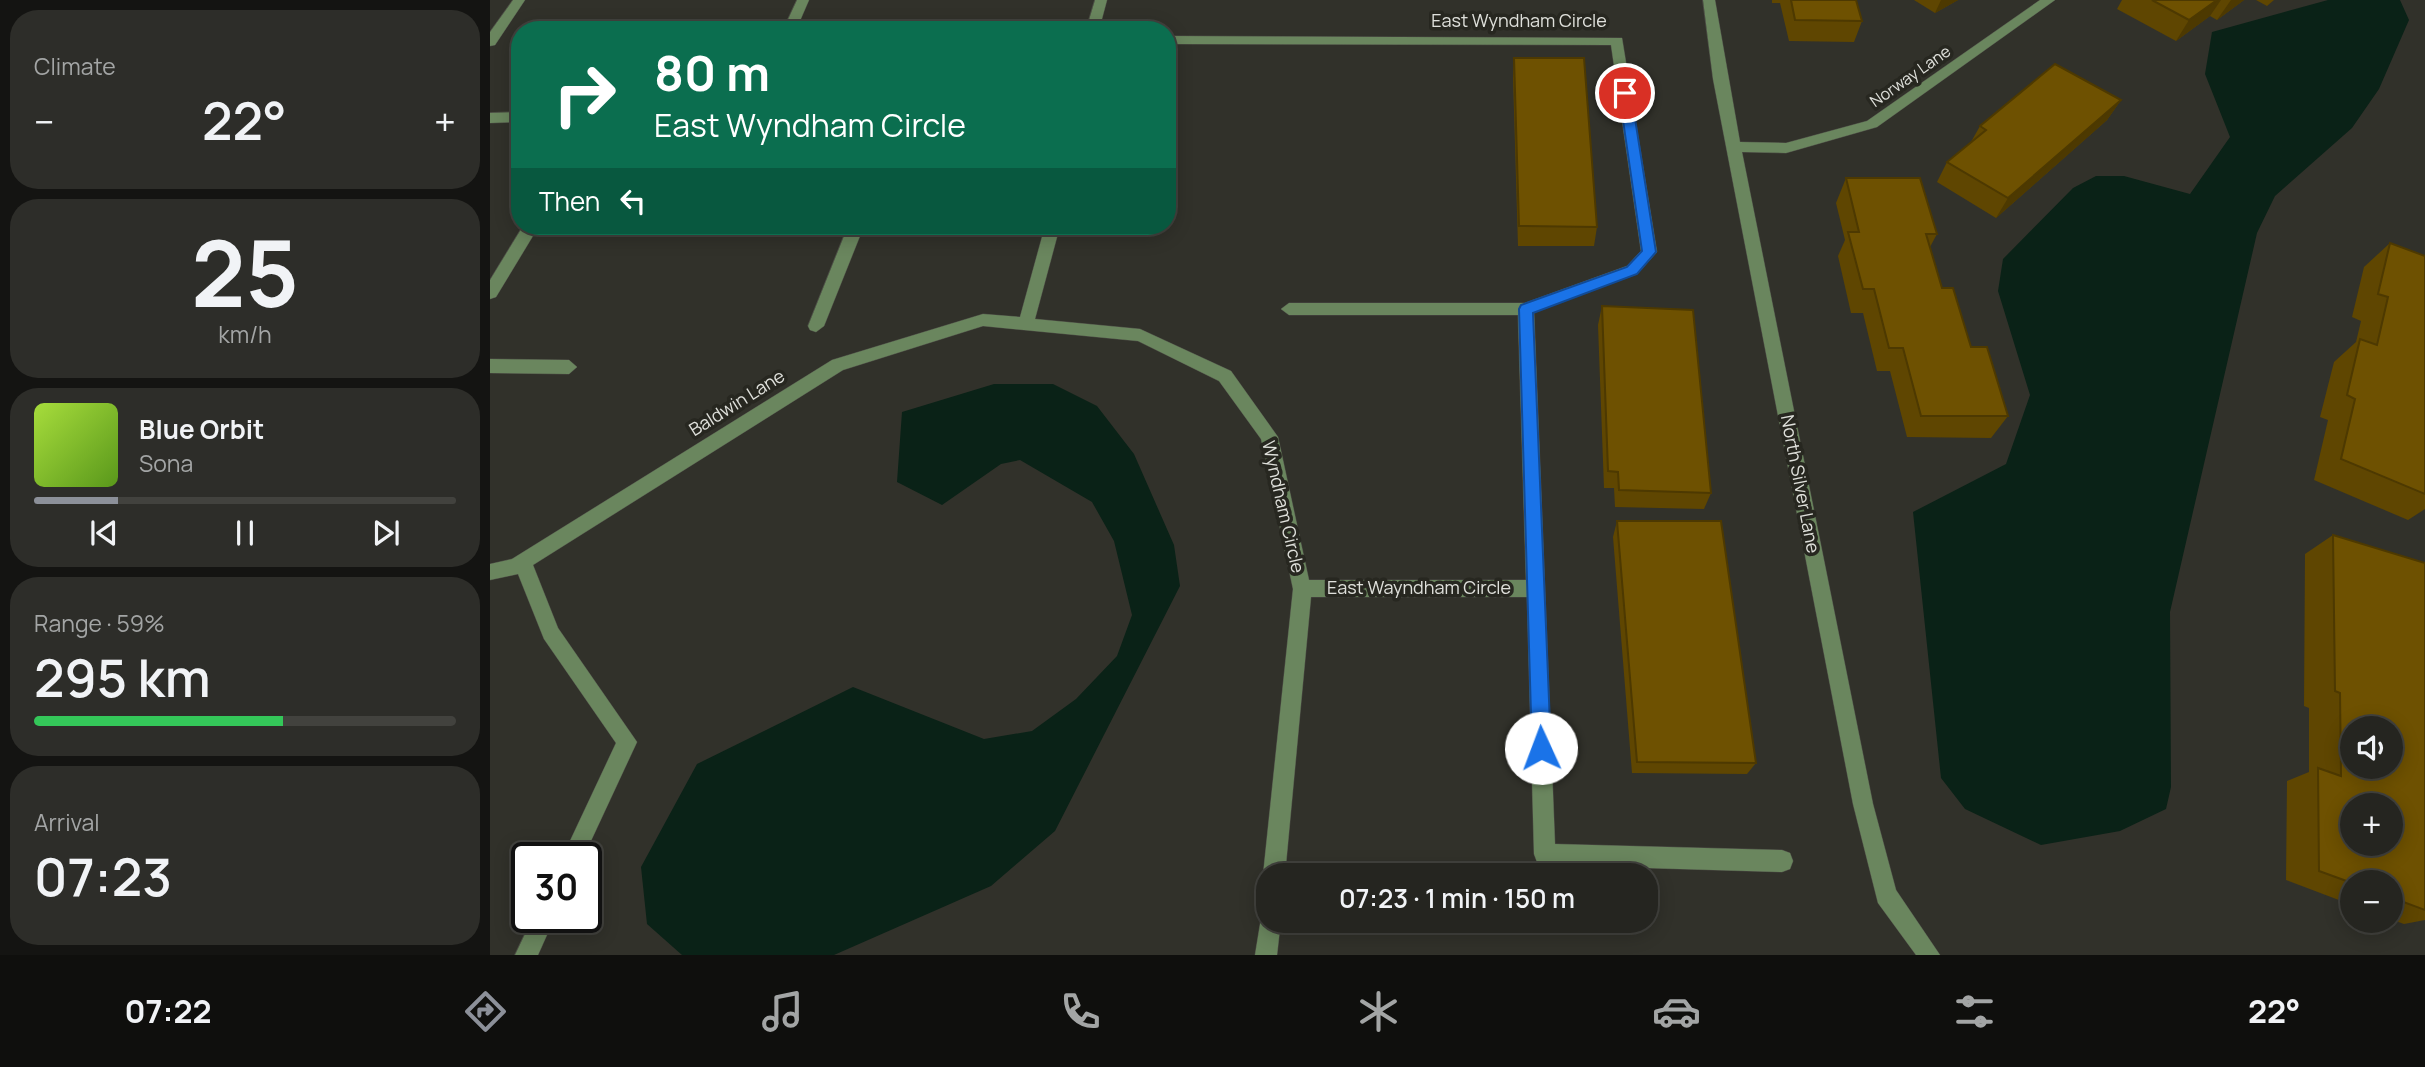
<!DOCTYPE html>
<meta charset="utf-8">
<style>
body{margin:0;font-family:Manrope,sans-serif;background:#2d2d29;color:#f1f3f6;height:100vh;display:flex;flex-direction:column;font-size:26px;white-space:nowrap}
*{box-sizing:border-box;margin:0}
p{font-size:23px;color:#a3a5a5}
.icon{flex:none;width:38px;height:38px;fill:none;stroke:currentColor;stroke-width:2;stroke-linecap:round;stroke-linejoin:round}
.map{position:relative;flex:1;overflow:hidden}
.drawer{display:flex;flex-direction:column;gap:10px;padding:10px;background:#141412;width:490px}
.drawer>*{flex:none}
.top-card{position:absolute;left:21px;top:21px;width:665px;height:214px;border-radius:28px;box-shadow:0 4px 18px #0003,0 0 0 2px #42423e;background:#0b6e4f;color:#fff;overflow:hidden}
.tools{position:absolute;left:1850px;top:716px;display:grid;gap:14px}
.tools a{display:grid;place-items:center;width:63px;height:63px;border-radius:50%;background:#252520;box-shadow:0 4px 18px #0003,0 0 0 2px #42423e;font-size:35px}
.speed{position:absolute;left:21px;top:842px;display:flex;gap:14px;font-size:35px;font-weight:700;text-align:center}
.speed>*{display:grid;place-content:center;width:91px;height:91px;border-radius:50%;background:#252520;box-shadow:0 4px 18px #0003,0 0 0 2px #42423e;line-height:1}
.speed .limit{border:4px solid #111;border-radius:10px;background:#fff;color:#111}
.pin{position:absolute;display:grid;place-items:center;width:60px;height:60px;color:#fff;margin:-30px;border:4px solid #fff;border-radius:50%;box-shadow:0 2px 7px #0007}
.me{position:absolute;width:77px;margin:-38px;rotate:358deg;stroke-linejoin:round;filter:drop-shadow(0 0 5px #0008)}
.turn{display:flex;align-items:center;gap:24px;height:147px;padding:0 28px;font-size:32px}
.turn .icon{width:91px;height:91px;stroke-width:2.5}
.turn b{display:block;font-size:49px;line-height:60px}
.then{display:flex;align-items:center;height:66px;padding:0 28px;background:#0003;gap:14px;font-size:26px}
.big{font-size:52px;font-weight:600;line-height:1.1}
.drawer .tile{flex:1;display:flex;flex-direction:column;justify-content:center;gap:10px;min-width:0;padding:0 24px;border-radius:28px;background:#2d2d29}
.drawer .dial{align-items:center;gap:0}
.dial b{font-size:91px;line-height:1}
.song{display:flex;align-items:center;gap:21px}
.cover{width:84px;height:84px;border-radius:10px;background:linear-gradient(135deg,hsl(80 70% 55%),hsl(90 70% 35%))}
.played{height:7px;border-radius:4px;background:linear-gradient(90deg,#8c9099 20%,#42423e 20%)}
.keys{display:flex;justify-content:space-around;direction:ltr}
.heat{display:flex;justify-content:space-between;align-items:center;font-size:38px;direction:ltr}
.charge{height:10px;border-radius:5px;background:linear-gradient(90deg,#34c759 59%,#42423e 0)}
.trip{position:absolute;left:766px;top:863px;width:402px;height:70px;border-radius:28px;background:#252520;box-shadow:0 4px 18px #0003,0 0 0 2px #42423e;font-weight:600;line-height:70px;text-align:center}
.tab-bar{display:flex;height:112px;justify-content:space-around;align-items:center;background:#0f0f0d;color:#a3a5a5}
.tab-bar .icon{width:49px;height:49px}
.tab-bar .current{color:#8c9099}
.tab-bar b{font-size:32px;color:#f1f3f6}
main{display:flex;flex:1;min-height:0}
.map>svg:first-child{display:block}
.water{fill:#0a2217}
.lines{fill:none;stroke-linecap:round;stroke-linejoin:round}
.minor-casing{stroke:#4d4d46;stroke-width:1}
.minor{fill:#6a865e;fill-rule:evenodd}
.wall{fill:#5f4601}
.shaded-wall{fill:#4d3901}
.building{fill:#6e5101;stroke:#4d3901;stroke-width:2;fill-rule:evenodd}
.route{fill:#1a73e8;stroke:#114b97;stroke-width:2}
.labels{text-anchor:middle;stroke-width:7;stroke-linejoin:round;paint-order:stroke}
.far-street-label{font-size:16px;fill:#dfe0db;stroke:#272720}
.street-label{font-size:18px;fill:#dfe0db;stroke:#272720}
</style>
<main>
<section class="drawer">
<div class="tile"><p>Climate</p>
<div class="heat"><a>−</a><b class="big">22°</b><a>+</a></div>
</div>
<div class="tile dial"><b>25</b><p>km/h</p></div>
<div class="tile">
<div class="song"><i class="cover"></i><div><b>Blue Orbit</b><p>Sona</p></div></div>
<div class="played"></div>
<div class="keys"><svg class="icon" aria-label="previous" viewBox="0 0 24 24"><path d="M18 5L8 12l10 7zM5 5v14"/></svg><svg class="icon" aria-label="pause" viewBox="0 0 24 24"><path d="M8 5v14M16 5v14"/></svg><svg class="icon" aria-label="next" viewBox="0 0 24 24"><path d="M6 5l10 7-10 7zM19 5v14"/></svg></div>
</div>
<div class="tile"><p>Range · 59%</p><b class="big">295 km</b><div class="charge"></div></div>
<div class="tile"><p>Arrival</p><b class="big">07:23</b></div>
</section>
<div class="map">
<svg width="1935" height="955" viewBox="0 0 1935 955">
<rect width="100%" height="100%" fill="#31312a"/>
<path class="water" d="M1838,0H1910L1919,20L1889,89L1862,128L1785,196L1767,233L1680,612L1681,787L1676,809L1630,831L1551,845L1475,809L1451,778L1423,512L1516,464L1540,395L1508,291L1513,259L1583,188L1606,176H1634L1700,194L1740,137L1715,74L1722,32Z
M504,384H563L607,406L644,454L684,545L690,586L565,831L501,886L344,955H192L157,924L151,867L207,764L363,687L494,739L542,731L586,699L627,656L642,615L624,541L602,502L530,460L511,464L452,505L407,482L412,412Z"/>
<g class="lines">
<g class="minor-casing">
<path id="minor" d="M23,0H35L5,45L0,46V32Z
M307,0H319L306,30H293Z
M605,0H617L609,30H596Z
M1213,0H1225L1250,142L1296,143L1377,121L1550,0H1565L1387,127L1296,153L1252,152L1383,804L1406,890L1450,955H1426L1388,903L1363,804L1223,79Z
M677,36L1132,38L1167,252L1147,274L1044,312L1065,844L1292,850L1300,853L1303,861L1300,869L1292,872L1055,865L1047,862L1044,854L1037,597H821L795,875H779V884L776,883L773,875L803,589L771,439L729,381L648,341L493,326L353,370L43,565L68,628L147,742L93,858H72L126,743L54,639L28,574L0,580V564L22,559L342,360L493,314L530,317L555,226H570L545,319L650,329L741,371L788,437L819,580H1036L1028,315H799L791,309L799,303H1035L1137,266L1151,251L1121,45L677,44Z
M30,112V122L0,123V113Z
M33,226H49L6,297L0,299V280Z
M358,226H374L334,326L326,332L320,330L318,326Z
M0,359L79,360L87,367L79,374L0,373Z
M779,910V920H791L787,955H765L772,912Z
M43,917H65L48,955H25Z"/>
</g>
<use href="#minor" class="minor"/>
</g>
<path class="wall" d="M1282,0H1366L1372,21L1364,42L1299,41L1290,3H1282Z
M1424,0H1468L1445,13Z
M1632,0H1754L1727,20L1720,16L1686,41L1627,9Z
M1766,0H1784L1777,6Z
M1024,58L1107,227L1104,246H1028L1023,78Z
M1631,100L1617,120L1506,218L1447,182L1457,162L1481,142L1490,126Z
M1356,178L1447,234L1440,247L1452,288L1481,347L1518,416L1501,438L1417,437L1400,371H1387L1373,313H1361L1348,256L1355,240L1346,203Z
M1900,243L1935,494V509L1918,520L1824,480L1838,420L1830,417L1844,362L1866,342L1871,321L1862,317L1874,267Z
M1112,306L1221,493L1214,509L1125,507L1124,488H1114L1108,325Z
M1127,521L1266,763L1257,774L1142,773L1123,537Z
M1843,535L1935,563V920L1914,924L1900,919V882H1862V905L1796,880L1797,781L1819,772V708L1814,706L1815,554Z"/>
<path class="shaded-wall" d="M1451,0H1468L1445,13Z
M1727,0H1731L1720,16L1686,41L1699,20Z
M1741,0H1754L1727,20Z
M1631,100L1617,120L1506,218L1518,198Z"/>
<path class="building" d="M1301,0H1366L1372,21L1305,20Z
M1662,0H1727L1699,20Z
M1024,58H1094L1107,227L1029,226Z
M1565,64L1631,100L1518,198L1457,162L1496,130L1490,126Z
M1356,178H1430L1447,234H1436L1452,288H1463L1481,347H1497L1518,416H1431L1413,348H1399L1384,289H1373L1358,232H1369Z
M1900,243L1935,256V494L1851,459L1865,399L1857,395L1870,339L1887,345L1898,297L1888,294Z
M1112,306L1203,310L1221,493L1129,490L1128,472L1118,471Z
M1127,521H1231L1266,763L1147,762Z
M1843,535L1935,563V910L1900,897V882H1862V883L1829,871L1828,768L1851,776L1850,693L1845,691ZM1862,728H1900V766H1862ZM1862,805H1900V844H1862Z"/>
<path class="route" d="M1135,89L1141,93L1166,252L1147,274L1043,313L1061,748L1058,754L1051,757L1045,754L1042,748L1029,309L1031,305L1137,267L1152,251L1129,93Z"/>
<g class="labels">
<g class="far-street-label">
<text transform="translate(1420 76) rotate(-35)" y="6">Norway Lane</text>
</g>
<g class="street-label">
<text x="1029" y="27">East Wyndham Circle</text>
<text transform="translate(247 403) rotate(-32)" y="6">Baldwin Lane</text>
<text transform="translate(1310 484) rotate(79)" y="6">North Silver Lane</text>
<text transform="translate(793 507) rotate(77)" y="6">Wyndham Circle</text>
<text x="929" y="594">East Wayndham Circle</text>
</g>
</g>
</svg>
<div class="tools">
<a><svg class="icon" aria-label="sound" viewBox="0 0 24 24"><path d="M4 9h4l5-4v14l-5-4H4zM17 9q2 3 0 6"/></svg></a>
<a>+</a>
<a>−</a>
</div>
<div class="speed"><div class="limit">30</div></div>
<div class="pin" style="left:1135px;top:93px;background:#d93025"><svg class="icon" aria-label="arrive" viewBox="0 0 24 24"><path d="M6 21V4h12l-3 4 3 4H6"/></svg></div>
<svg class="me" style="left:1051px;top:748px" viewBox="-20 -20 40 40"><circle r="19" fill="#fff"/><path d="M0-13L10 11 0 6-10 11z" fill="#1a73e8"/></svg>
<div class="trip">07:23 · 1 min · 150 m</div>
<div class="top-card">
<div class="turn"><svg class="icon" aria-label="right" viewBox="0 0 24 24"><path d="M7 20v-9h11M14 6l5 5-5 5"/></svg><div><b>80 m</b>East Wyndham Circle</div></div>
<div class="then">Then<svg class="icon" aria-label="left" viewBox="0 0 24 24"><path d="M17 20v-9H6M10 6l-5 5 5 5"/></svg></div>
</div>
</div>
</main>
<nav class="tab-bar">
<b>07:22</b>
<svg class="icon current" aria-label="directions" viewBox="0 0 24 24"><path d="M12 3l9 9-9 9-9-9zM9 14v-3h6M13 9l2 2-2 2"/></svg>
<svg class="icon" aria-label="music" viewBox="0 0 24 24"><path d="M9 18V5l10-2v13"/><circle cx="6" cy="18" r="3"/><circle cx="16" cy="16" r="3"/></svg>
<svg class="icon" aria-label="phone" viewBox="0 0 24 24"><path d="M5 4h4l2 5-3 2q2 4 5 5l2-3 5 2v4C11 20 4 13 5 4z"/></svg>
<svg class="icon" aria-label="climate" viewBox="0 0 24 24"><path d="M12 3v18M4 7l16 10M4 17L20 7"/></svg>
<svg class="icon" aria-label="car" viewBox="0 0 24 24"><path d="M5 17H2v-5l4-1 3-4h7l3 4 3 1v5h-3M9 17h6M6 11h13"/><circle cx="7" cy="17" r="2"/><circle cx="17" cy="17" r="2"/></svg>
<svg class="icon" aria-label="filters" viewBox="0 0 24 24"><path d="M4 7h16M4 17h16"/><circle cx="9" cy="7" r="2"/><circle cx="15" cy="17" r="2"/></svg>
<b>22°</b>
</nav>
